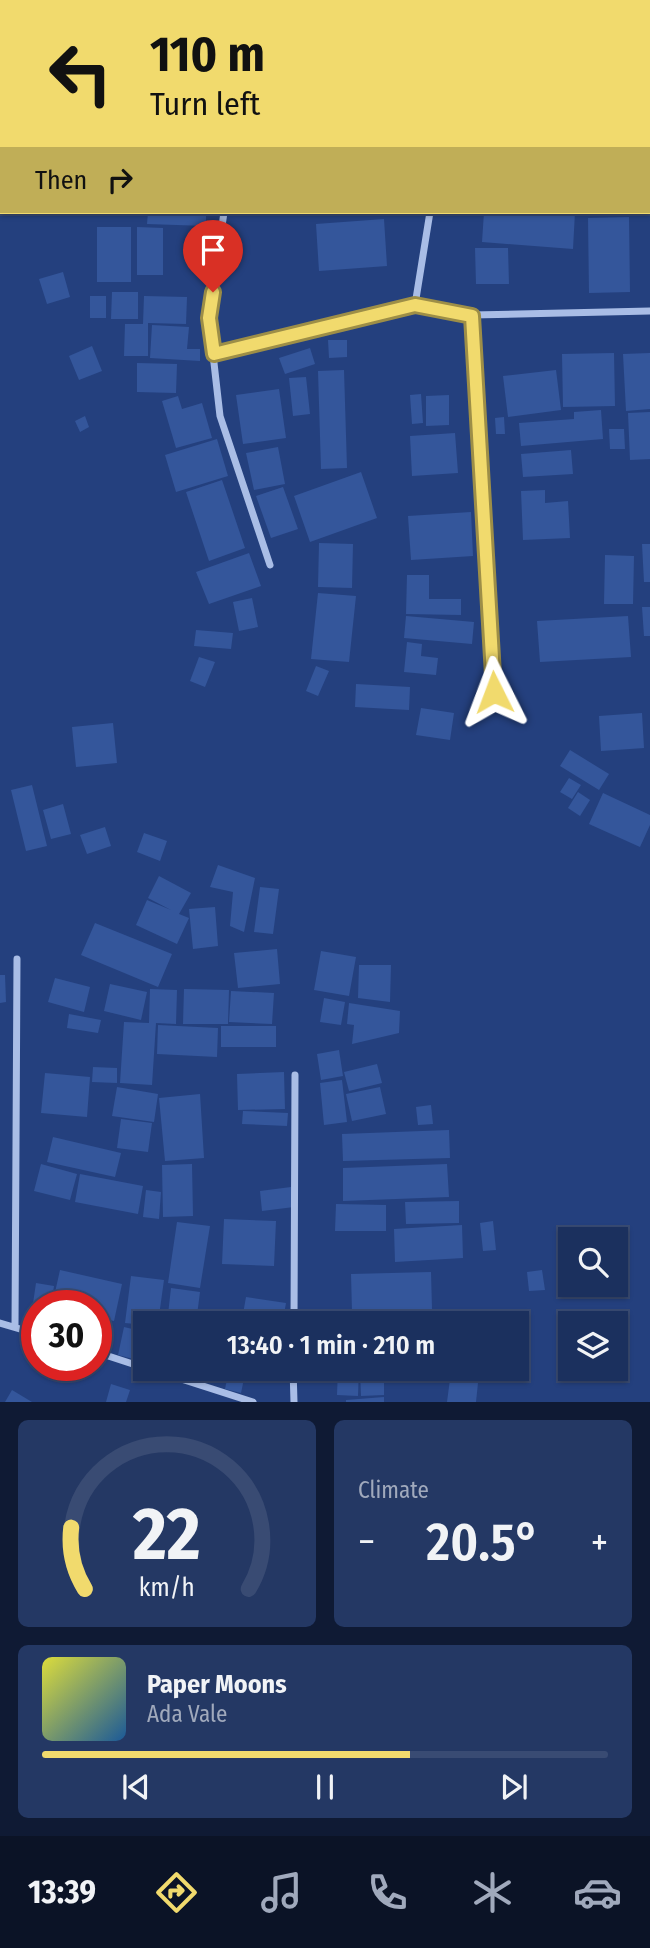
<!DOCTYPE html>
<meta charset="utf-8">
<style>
body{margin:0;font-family:"Fira Sans Condensed",sans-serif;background:#243864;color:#f1f3f6;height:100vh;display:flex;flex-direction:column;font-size:26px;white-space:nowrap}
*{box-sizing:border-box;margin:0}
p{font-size:23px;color:#a0a9bc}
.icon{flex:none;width:38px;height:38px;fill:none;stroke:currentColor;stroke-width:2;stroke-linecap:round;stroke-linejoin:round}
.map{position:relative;height:1402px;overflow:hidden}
.sheet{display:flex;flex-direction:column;gap:18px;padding:18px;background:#0f1a34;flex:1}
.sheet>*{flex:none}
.banner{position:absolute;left:0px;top:0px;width:651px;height:214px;box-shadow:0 2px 5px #0004,0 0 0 2px #394b73;background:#f1da6d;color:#111;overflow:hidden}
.buttons{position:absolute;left:558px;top:1227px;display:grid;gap:14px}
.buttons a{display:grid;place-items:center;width:70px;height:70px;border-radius:0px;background:#1b305e;box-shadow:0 2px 5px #0004,0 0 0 2px #394b73;font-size:35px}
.speed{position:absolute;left:21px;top:1290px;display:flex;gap:14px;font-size:35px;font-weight:700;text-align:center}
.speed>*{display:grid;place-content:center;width:91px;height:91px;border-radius:50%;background:#1b305e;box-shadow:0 2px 5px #0004,0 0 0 2px #394b73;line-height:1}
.speed .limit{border:10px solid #d22;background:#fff;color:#111}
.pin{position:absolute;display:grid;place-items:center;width:60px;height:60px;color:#fff;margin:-72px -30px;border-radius:50% 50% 50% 0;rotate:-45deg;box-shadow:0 0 7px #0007}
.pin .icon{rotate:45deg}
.me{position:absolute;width:77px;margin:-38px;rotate:357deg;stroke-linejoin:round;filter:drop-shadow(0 0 5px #0008)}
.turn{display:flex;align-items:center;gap:24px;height:147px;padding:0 35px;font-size:32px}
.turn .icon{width:91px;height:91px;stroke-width:2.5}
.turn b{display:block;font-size:49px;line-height:60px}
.then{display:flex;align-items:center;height:66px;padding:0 35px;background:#0003;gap:14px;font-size:26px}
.big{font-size:52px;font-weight:600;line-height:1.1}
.sheet .card{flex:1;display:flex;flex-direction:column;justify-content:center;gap:10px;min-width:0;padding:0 24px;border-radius:10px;background:#243864}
.sheet .dial{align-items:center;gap:0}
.dial svg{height:182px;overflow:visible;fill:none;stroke:#394b73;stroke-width:7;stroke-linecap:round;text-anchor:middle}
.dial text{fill:#f1f3f6;stroke:none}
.song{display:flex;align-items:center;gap:21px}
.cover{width:84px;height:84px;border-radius:10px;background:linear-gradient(135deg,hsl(60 70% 55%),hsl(210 70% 35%))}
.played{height:7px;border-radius:4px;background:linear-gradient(90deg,#f1da6d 65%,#394b73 65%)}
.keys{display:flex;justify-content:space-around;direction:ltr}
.heat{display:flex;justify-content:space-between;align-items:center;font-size:38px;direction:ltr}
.sheet .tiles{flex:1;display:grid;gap:18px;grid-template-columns:1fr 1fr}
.card:last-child{grid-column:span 2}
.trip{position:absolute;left:133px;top:1311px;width:396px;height:70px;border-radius:0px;background:#1b305e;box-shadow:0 2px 5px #0004,0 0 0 2px #394b73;font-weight:600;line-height:70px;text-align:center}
.dock{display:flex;height:112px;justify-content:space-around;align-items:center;background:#0b1326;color:#a0a9bc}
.dock .icon{width:49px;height:49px}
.dock .selected{color:#f1da6d}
.dock b{font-size:32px;color:#f1f3f6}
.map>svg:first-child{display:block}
.building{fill:#34569b}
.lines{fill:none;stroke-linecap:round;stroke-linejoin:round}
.street{stroke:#a9bde6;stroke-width:7}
.route-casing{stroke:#9d8e47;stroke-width:18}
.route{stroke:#f1da6d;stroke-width:12}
</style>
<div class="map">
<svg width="650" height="1402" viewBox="0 0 650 1402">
<rect width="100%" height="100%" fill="#24407e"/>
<path class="building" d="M148,212H206V226L147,224Z
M484,212H575L573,249L482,242Z
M629,217L630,292L589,293L588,218Z
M384,219L387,266L319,271L316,224Z
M97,227H131V282H97Z
M137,227L163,228V275H137Z
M475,248H508L509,284H476Z
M63,272L70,297L47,304L39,279Z
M112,292H138V319H111Z
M90,296H106V318H90Z
M144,296L187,297L186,324L148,323V356H124L125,324H143Z
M152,325L189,327L187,349H200V361L150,358Z
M328,340H347V357L329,358Z
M92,346L102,371L79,380L69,356Z
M310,348L315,364L285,374L279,358Z
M614,353L615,406L563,407L562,354Z
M650,353V409L626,411L623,354Z
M137,363L177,364L176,393L137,392Z
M344,370L347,468L321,469L318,371Z
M556,370L561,410L508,417L503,376Z
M306,377L310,414L293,416L289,378Z
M279,389L286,438L243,444L236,395Z
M421,394L423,423L412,424L410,395Z
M449,395V425L426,426V396Z
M178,396L182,409L202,403L212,438L176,448L162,401Z
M601,410L603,439L521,446L519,423L574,419V412Z
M650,412V459L630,460L628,413Z
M85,416L89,427L80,432L75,421Z
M504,417L505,434H496L495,418Z
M609,429H624L625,449H610Z
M455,433L458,473L412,476L410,436Z
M217,439L228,476L176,492L165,455Z
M278,447L285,484L254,490L246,453Z
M571,450L573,474L523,477L521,454Z
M361,472L377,518L310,542L294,496Z
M222,480L245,548L209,561L186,492Z
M283,487L298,529L271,538L256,496Z
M545,490V503L568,501L570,538L523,540L521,491Z
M471,512L473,556L411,560L408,516Z
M319,543L353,544L352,588L318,587Z
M642,544H650V582H644Z
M249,553L261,586L209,604L196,572Z
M605,555L634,556L633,604H604Z
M407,575H429V599H461V615L406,614Z
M318,593L356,596L349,662L311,659Z
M252,598L258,627L239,631L233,602Z
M642,607H650V636H644Z
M406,616L474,622L472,644L404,638Z
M628,616L631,657L540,662L537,621Z
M196,630L233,633L231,649L194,646Z
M407,642L422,644L421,656L438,658L436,675L404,672Z
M199,657L215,662L205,687L190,681Z
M316,666L329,671L318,696L306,691Z
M356,684L410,687L409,710L355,707Z
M421,708L454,713L450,740L416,735Z
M642,713L644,748L601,751L599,716Z
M113,723L117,763L76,767L72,727Z
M570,750L609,774L599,790L560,766Z
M569,778L581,785L572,799L560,792Z
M32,785L47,846L26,851L11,790Z
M578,792L590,800L580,816L568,808Z
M603,793L650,815V825L640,847L589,824Z
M63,804L71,834L51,839L43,810Z
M105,827L111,846L87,854L80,835Z
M144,833L167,841L160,861L137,852Z
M218,865L255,878L244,932L230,926L233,892L210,887Z
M159,876L191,893L179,914L189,918L177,944L136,925L147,900L171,910L148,898Z
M260,887L279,889L273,934L254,932Z
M215,907L218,946L193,949L189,909Z
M95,923L172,954L158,987L81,955Z
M277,949L280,984L238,988L234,953Z
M321,951L356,957L349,996L314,990Z
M359,965H391L390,1002L358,998Z
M0,975H5L6,1002L0,1003Z
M55,978L90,987L84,1012L48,1002Z
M110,984L147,992L141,1020L104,1011Z
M150,989L177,990L176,1024L156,1023L152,1085L120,1083L124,1022L149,1023Z
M184,989L229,990L228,1024H183Z
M231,991L274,993L272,1024L229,1022Z
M324,998L345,1002L341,1025L320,1022Z
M349,1003L400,1011L399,1033L352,1044L354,1025L347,1024Z
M69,1014L101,1020L98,1033L67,1028Z
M158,1025L218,1028L217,1057L157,1054Z
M221,1026H276V1047H221Z
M339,1050L343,1076L321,1080L317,1054Z
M377,1064L382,1083L349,1091L344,1072Z
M93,1067L117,1068V1083L92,1082Z
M284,1072L285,1109L238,1110L237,1074Z
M45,1073L90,1077L87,1117L41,1113Z
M342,1080L347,1122L324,1125L320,1083Z
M117,1087L158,1094L154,1122L112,1116Z
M380,1087L386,1114L352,1121L346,1094Z
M200,1094L204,1158L165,1161L159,1098Z
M431,1105L433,1124L418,1125L416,1107Z
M243,1111L288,1113L287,1126L242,1124Z
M121,1119L152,1123L148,1152L117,1148Z
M449,1130L450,1158L343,1161L342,1134Z
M53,1137L121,1153L115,1177L47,1162Z
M41,1164L77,1174L70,1200L34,1191Z
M192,1164L193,1216L163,1217L162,1165Z
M447,1164L449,1197L343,1201V1168Z
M80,1174L143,1186L138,1214L75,1202Z
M291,1187L294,1207L262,1211L260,1191Z
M146,1190L161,1192L159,1219L143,1217Z
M459,1201V1223L406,1224L405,1202Z
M336,1204L386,1205V1231H335Z
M224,1219L276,1221L274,1266L222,1264Z
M493,1221L496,1250L483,1251L480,1223Z
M177,1222L210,1226L200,1288L168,1283Z
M462,1225L463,1258L395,1262L394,1229Z
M60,1270L122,1284L114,1321L96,1317V1306H52Z
M542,1270L545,1290L529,1291L527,1272Z
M431,1272L432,1309L352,1312L351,1274Z
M131,1276L164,1280L158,1323H145V1325L125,1323Z
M36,1283L54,1286L51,1306H37V1324H30Z
M171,1288L200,1292L196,1323H167Z
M246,1297L286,1303L283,1320L243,1314Z
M338,1309L339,1323H320L319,1311Z
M235,1314L278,1322V1323H233Z
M124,1327L145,1332V1362L118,1355Z
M195,1368H229L224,1383L193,1374Z
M338,1368H359L358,1396L337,1395Z
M229,1370L245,1374L241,1393L225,1389Z
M360,1371H384V1395L361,1396Z
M450,1379L478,1383L476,1402H447Z
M111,1384L130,1390L126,1402H106Z
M12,1390L32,1402H5Z
M384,1397V1402H346V1400Z"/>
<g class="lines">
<path class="street" d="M33,2V0
M255,2V0
M495,2L496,0
M0,88L2,84
M649,174H650
M224,212L209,319L220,416L270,565
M415,305L430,212
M472,315L494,692
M214,354L415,305L472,315L650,311
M0,1323L37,1334
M294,1323L295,1075
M15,1327L17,959
M96,1352L145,1368
M147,1368L253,1402
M293,1368L294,1402"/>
</g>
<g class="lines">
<g class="route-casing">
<path id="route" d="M213,292L209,318L214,354L415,305L472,316L494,692"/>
</g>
<use href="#route" class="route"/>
</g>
</svg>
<div class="buttons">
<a><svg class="icon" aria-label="search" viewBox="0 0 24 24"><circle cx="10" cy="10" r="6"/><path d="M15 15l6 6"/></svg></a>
<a><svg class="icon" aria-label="layers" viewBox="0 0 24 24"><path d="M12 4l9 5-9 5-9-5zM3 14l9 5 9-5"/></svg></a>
</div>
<div class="speed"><div class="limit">30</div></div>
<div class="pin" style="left:213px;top:292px;background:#d93025"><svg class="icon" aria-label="arrive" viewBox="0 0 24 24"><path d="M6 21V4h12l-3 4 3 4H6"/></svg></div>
<svg class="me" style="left:494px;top:692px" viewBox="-20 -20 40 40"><path d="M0-17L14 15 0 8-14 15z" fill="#f1da6d" stroke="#fff" stroke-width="4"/></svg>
<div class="trip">13:40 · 1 min · 210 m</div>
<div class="banner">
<div class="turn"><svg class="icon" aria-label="left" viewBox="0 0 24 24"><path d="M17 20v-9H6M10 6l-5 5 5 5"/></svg><div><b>110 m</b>Turn left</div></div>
<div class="then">Then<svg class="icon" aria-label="right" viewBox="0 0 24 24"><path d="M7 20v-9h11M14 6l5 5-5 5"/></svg></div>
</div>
</div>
<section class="sheet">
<div class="tiles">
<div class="card dial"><svg viewBox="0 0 100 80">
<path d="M14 69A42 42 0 1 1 86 69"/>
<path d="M14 69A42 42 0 0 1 8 42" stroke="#f1da6d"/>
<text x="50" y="56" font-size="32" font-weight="700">22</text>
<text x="50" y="72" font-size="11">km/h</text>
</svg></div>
<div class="card"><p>Climate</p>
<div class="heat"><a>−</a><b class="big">20.5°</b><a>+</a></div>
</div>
<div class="card">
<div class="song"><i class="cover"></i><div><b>Paper Moons</b><p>Ada Vale</p></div></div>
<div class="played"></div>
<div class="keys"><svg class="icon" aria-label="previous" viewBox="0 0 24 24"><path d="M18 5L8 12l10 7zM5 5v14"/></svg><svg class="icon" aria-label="pause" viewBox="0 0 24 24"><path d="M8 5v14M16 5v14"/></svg><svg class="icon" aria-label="next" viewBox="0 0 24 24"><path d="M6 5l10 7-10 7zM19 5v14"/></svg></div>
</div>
</div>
</section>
<nav class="dock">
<b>13:39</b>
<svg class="icon selected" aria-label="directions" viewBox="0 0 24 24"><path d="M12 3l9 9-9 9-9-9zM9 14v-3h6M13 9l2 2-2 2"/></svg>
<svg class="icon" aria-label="music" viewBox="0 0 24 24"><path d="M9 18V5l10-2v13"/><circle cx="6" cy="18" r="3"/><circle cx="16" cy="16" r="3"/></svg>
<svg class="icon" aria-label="phone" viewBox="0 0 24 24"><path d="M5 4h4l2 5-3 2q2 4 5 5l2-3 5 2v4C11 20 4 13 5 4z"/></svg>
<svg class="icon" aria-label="climate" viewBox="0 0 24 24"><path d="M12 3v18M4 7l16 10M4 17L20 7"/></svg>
<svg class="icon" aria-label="car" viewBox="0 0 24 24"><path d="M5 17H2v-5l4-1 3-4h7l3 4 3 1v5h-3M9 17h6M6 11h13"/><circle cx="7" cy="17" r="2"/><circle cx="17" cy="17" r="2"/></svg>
</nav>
